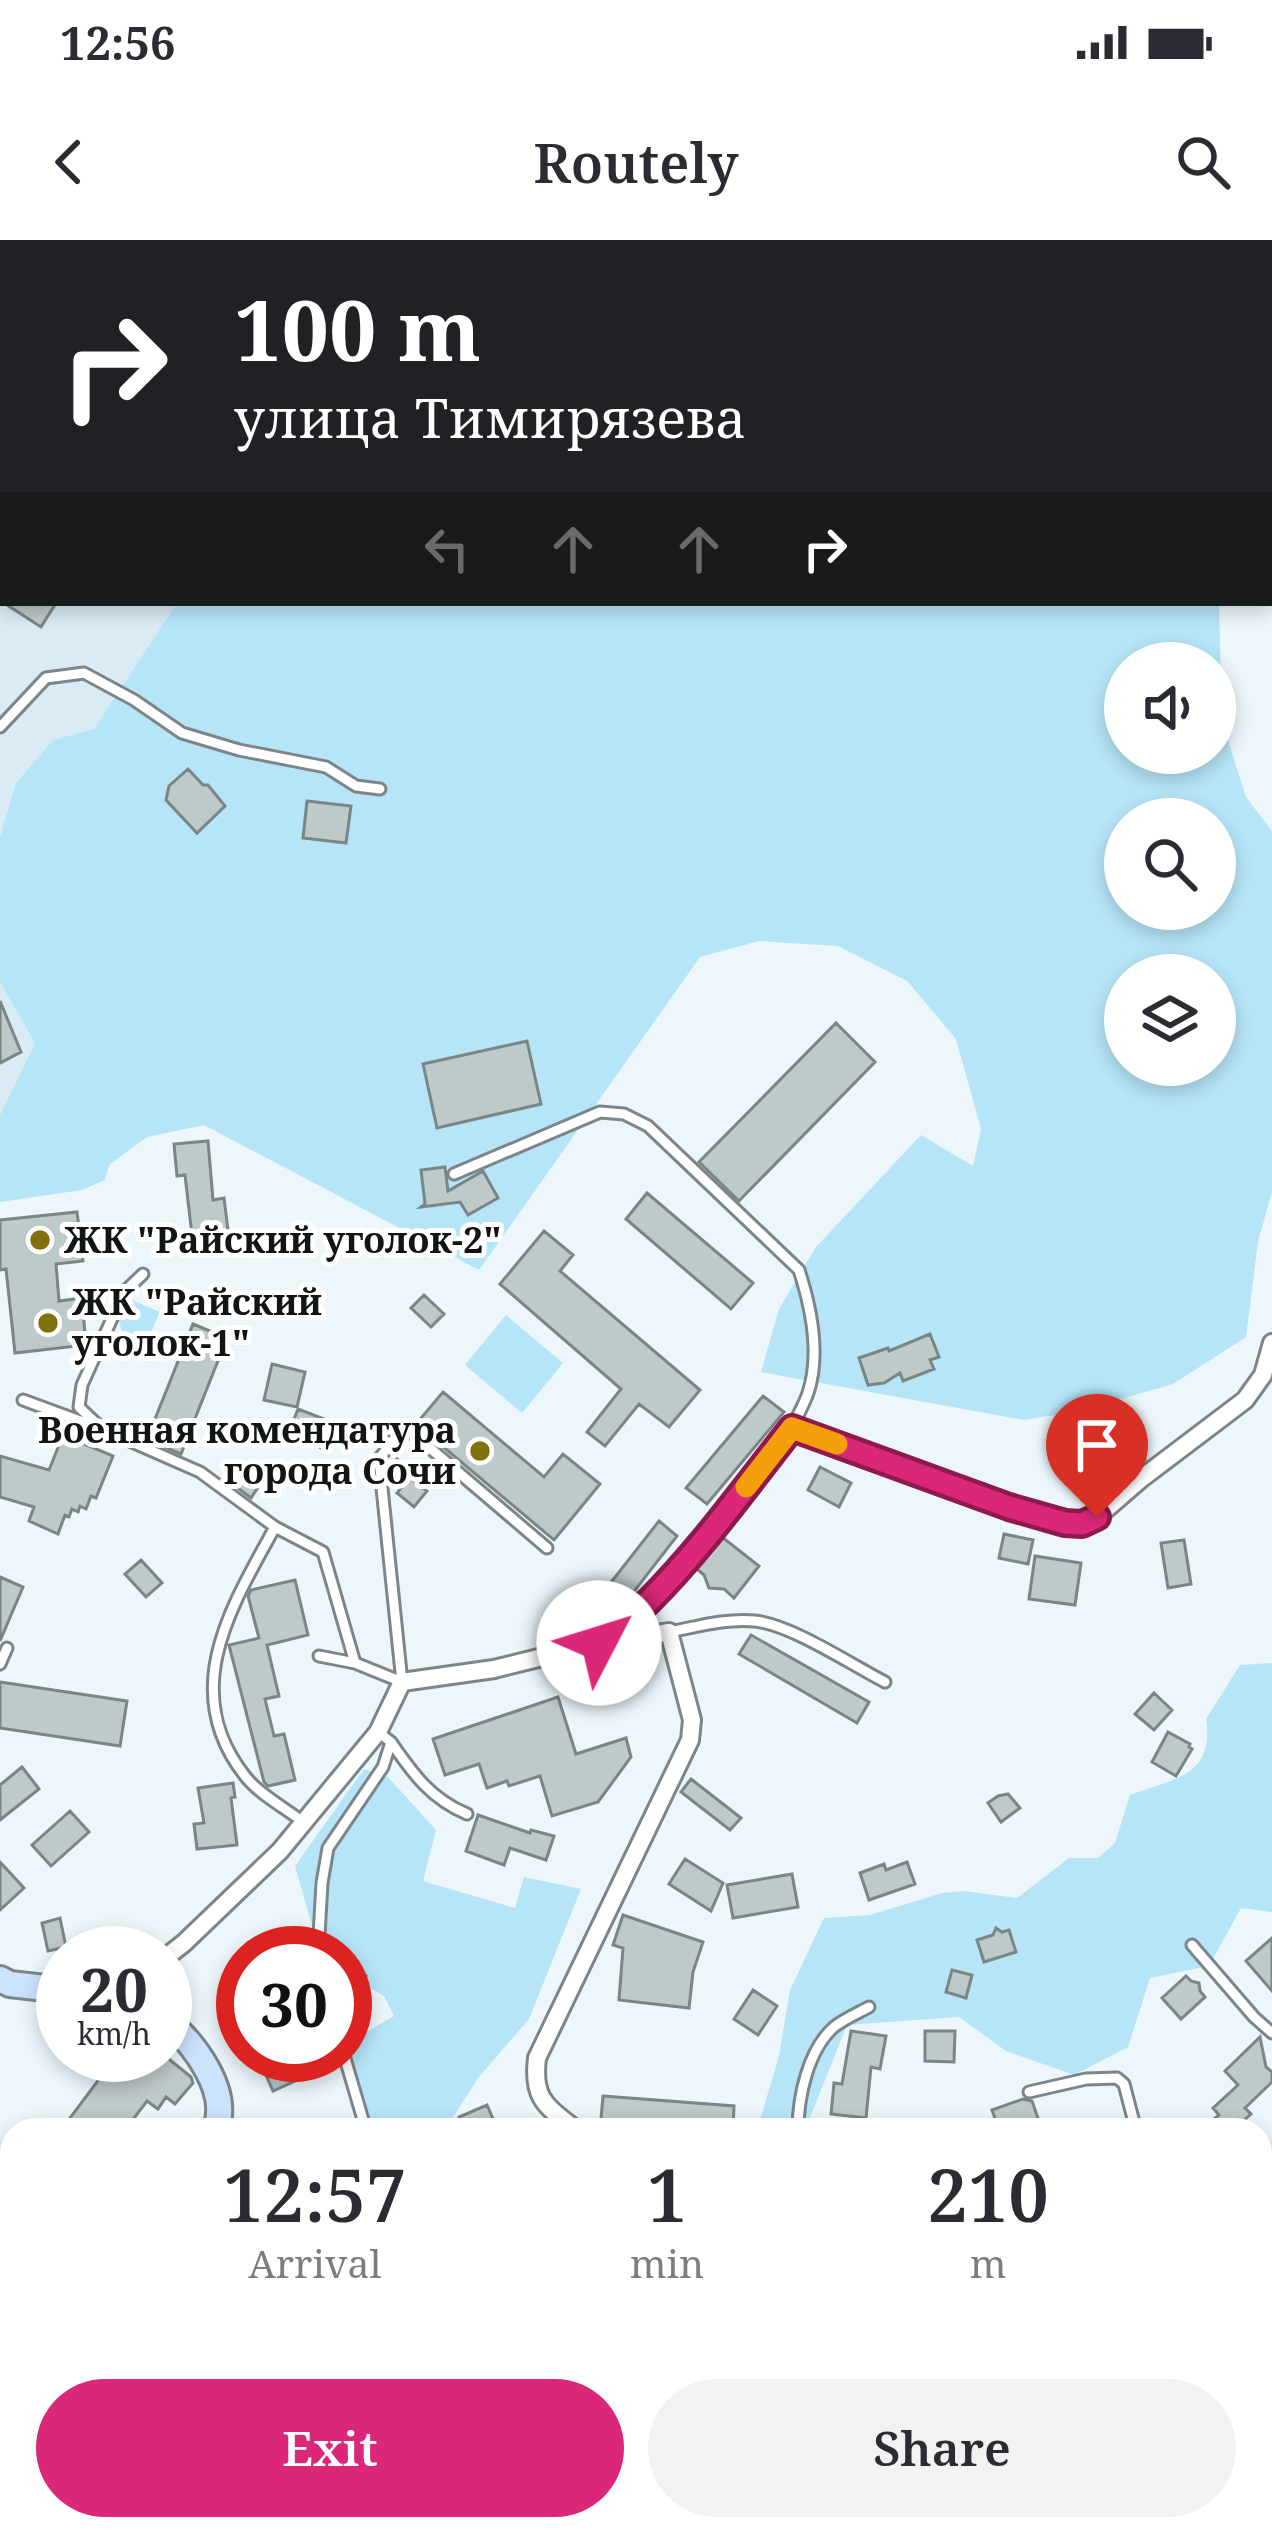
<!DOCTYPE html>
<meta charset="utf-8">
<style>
body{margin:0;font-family:"Noto Serif",serif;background:#f2f2f3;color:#2b2b33;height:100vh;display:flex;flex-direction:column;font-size:45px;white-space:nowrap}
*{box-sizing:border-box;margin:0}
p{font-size:39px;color:#7c7c81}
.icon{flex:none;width:66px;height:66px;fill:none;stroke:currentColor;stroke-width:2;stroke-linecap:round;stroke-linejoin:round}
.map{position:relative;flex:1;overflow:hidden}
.details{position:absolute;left:0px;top:1878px;width:1272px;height:423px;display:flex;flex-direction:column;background:#fff;border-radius:36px 36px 0 0;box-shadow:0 6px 18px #0003}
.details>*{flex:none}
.hud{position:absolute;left:0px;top:0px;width:1272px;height:366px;box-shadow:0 6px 18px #0003;background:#202124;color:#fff;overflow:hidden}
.controls{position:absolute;left:1104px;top:402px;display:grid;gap:24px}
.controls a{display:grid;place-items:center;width:132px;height:132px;border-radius:50%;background:#fff;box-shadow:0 6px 18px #0003;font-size:60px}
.speed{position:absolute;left:36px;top:1686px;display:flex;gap:24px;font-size:60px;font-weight:700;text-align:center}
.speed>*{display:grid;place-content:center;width:156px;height:156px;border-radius:50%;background:#fff;box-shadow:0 6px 18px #0003;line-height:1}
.speed small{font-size:30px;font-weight:400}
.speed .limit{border:18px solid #d22;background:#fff;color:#111}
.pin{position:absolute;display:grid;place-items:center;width:102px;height:102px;color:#fff;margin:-123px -51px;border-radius:50% 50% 50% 0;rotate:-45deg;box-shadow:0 0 12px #0007}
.pin .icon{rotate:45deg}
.me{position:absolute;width:132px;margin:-66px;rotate:50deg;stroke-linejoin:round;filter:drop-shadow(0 0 9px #0008)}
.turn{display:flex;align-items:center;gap:42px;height:252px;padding:0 36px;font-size:54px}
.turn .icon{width:156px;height:156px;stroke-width:2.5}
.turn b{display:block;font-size:84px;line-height:102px}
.lanes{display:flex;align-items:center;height:114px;padding:0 36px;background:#0003;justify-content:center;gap:60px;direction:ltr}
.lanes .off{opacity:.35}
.eta{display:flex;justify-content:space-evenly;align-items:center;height:204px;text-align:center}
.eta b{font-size:72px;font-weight:600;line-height:84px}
.cta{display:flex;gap:24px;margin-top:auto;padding:24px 36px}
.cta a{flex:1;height:138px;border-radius:72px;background:#db2777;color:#fff;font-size:48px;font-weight:600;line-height:138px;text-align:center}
.cta a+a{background:#f2f2f3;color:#2b2b33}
.status{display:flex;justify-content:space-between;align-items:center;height:84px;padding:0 60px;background:#fff;direction:ltr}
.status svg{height:33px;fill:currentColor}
header{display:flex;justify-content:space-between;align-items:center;height:156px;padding:0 36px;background:#fff;font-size:54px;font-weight:600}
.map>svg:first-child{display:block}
.built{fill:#d9ebf4}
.green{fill:#b6e5f8;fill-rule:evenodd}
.building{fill:#bec9c9;stroke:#7a8585;stroke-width:3}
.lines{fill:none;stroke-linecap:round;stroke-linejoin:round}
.lane-casing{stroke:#7c8589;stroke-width:15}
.street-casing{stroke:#7c8589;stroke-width:22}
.secondary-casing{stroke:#7c8589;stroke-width:30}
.lane{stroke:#fff;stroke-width:9}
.street{stroke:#fff;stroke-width:16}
.secondary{stroke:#cce3fc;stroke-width:24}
.route-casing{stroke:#8e194d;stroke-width:30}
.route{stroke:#db2777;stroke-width:21}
.slow{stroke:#f59e0b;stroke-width:21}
.poi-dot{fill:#82700f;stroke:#fff;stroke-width:4.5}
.labels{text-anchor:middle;stroke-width:10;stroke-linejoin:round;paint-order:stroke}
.poi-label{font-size:36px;font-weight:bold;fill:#111516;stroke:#fff;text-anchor:start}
</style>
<div class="status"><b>12:56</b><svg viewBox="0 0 49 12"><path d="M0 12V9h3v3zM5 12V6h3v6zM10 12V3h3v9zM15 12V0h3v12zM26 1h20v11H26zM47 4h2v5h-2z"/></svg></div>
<header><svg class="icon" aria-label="back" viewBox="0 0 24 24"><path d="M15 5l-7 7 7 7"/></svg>Routely<svg class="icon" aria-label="search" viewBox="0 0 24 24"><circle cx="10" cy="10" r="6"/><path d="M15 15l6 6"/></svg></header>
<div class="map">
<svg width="1272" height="2299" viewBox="0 0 1272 2299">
<rect width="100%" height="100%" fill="#ecf6fb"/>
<path class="built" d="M 0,0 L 1111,0 L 1114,3 L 3,3 L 3,363 L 177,363 L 94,490 L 53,500 L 17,543 L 0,597 Z
M 0,742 L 35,803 L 0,875 Z"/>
<path class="green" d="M 177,363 L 1219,363 L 1222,482 L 1246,557 L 1272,591 L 1272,952 L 1258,1001 L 1246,1097 L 1173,1144 L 1078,1171 L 1024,1180 L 761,1132 L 779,1069 L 816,1007 L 921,895 L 973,926 L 981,889 L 956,799 L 907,741 L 838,706 L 759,701 L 700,717 L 479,1030 L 204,885 L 147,897 L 109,925 L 105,940 L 82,950 L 0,962 L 0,875 L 35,803 L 0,742 L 0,597 L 16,543 L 53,500 L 94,489 ZM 1125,423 L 1215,423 L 1215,513 L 1125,513 ZM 1125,579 L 1215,579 L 1215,669 L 1125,669 ZM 1125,735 L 1215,735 L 1215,825 L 1125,825 Z
M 132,1060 L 160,1072 L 149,1096 L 122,1093 L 119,1080 Z
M 506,1075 L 563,1123 L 522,1173 L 465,1125 Z
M 1272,1423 L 1272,1672 L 1241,1668 L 1209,1726 L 1150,1738 L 1128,1807 L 1074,1835 L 1006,1811 L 959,1777 L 847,1785 L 805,1890 L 757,1890 L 779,1816 L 790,1750 L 824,1678 L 870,1675 L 942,1653 L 963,1651 L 1017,1658 L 1069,1618 L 1098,1618 L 1115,1603 L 1130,1555 C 1172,1539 1215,1537 1206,1479 L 1240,1425 Z
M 364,1529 L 388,1537 L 436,1590 L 423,1641 L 515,1668 L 524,1637 L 581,1649 L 529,1779 L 478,1838 L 445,1890 L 370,1890 L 350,1819 L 365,1793 L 394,1776 L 384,1756 L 345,1733 L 345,1713 L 320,1713 L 295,1626 Z"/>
<path class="building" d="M 4,363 L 56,363 L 41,387 Z
M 188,529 L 203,545 L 208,545 L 225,566 L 197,593 L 166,560 L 169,546 Z
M 307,561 L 351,566 L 346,603 L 303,598 Z
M 0,761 L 21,812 L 0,823 Z
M 836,783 L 875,822 L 739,961 L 699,922 Z
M 527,801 L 541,864 L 437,888 L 423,824 Z
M 208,901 L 213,960 L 224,958 L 228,990 L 201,997 L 200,994 L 192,995 L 185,935 L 177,936 L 174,904 Z
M 445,927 L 448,951 L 483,931 L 498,958 L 468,975 L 460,962 L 421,967 L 425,964 L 421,930 Z
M 647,953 L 753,1043 L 731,1069 L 626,979 Z
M 77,972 L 83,1021 L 56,1024 L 59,1061 L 82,1058 L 86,1105 L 15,1113 L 6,1029 L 0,1030 L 0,980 Z
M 544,991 L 573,1015 L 560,1031 L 700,1150 L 669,1187 L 639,1164 L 605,1206 L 587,1192 L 621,1149 L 500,1044 Z
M 424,1055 L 444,1074 L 431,1087 L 411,1068 Z
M 193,1084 L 227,1098 L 181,1214 L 147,1199 Z
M 930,1094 L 939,1117 L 930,1120 L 934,1129 L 903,1141 L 900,1133 L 884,1143 L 868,1145 L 859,1118 L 888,1108 L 889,1111 Z
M 272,1124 L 305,1132 L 297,1167 L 264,1160 Z
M 443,1152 L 544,1237 L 563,1214 L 600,1244 L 554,1300 L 416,1184 Z
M 763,1156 L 784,1172 L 707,1264 L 686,1248 Z
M 298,1169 L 332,1182 L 322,1208 L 288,1195 Z
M 1132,1191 L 1145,1219 L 1127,1234 L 1112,1241 L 1097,1209 Z
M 63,1195 L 113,1216 L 96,1258 L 91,1256 L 86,1269 L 80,1266 L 78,1272 L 72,1269 L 69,1277 L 65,1275 L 58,1294 L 29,1281 L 34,1267 L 0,1257 L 0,1216 L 49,1230 Z
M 397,1219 L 415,1234 L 411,1239 L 427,1251 L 414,1267 L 397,1253 L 401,1248 L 390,1239 L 389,1229 Z
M 250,1224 L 266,1235 L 251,1258 L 235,1246 Z
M 820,1227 L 851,1243 L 839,1267 L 808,1250 Z
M 659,1281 L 677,1296 L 622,1367 L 601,1384 L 587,1373 Z
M 1004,1294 L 1033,1300 L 1028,1324 L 999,1318 Z
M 722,1297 L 759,1326 L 734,1358 L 724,1349 L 709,1348 L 704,1335 L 696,1328 Z
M 1184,1300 L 1191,1344 L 1168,1348 L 1161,1303 Z
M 1035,1316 L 1081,1323 L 1075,1365 L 1029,1359 Z
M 141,1320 L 162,1343 L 146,1357 L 125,1334 Z
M 0,1337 L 23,1347 L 0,1401 Z
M 295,1340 L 308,1395 L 267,1405 L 279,1456 L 265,1459 L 274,1496 L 284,1494 L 295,1540 L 268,1546 L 264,1542 L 229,1405 L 259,1398 L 248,1356 L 251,1350 Z
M 751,1395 L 869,1462 L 857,1483 L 739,1414 Z
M 0,1442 L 127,1461 L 120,1506 L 0,1488 Z
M 1154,1453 L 1172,1470 L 1154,1490 L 1135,1474 Z
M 558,1457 L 576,1514 L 626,1498 L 631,1517 L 598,1562 L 552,1576 L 540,1536 L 509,1546 L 507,1541 L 487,1548 L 479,1524 L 445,1535 L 433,1499 Z
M 1168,1492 L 1190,1504 L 1189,1507 L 1192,1509 L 1176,1536 L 1152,1522 Z
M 22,1527 L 39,1549 L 0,1580 L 0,1545 Z
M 691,1539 L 741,1578 L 730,1590 L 681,1552 Z
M 233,1543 L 235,1557 L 231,1558 L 237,1605 L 197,1609 L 194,1584 L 204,1583 L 198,1548 Z
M 1008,1554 L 1020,1568 L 1001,1582 L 988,1563 L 998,1556 Z
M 70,1571 L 89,1592 L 51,1626 L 32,1605 Z
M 478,1575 L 530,1593 L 531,1590 L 554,1596 L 546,1620 L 510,1608 L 504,1625 L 466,1611 Z
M 685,1619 L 723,1643 L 711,1671 L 669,1644 Z
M 0,1622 L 24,1648 L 0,1670 Z
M 907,1622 L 915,1644 L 869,1660 L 860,1633 L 884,1624 L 886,1630 Z
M 792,1634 L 798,1667 L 733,1678 L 727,1645 Z
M 623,1675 L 703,1702 L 693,1732 L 689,1768 L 619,1760 L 623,1708 L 613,1705 Z
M 60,1678 L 66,1707 L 48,1711 L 42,1683 Z
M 996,1688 L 1002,1692 L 1009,1690 L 1016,1712 L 984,1722 L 977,1700 L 993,1695 Z
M 1272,1698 L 1272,1751 L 1246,1721 Z
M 345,1726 L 366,1736 L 345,1780 Z
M 952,1730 L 972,1735 L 966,1758 L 946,1752 Z
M 1186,1736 L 1191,1741 L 1199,1743 L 1200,1751 L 1205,1757 L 1181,1779 L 1162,1758 Z
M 753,1750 L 777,1766 L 758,1795 L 734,1779 Z
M 851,1791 L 886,1796 L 880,1829 L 871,1827 L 866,1878 L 831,1874 L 834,1843 L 842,1844 Z
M 925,1791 L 955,1791 L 954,1822 L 925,1821 Z
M 1260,1797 L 1266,1827 L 1272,1832 L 1272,1842 L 1245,1868 L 1251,1874 L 1233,1890 L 1224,1890 L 1214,1879 L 1219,1875 L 1213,1868 L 1238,1845 L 1225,1831 Z
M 113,1815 L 164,1815 L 191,1837 L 193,1843 L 175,1864 L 166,1857 L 158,1869 L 147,1861 L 125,1890 L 61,1890 L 106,1830 L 106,1825 Z
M 257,1815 L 310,1815 L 317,1831 L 273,1851 Z
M 603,1856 L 734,1866 L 733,1890 L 600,1890 Z
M 1023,1859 L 1032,1861 L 1042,1890 L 999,1890 L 992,1870 Z
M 487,1865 L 498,1890 L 465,1890 L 459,1877 Z"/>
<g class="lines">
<defs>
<path id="lane" d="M 17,0 L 19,3
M 416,0 L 420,3
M 0,487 L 46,438 L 84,433 L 134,460 L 182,493 L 239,510 L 326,527 L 356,546 L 380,549
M 454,934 L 600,872 L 624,874 L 648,886 L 799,1030 C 811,1067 821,1114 808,1153 C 804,1165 797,1176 792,1188
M 23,1160 L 102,1189 L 200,1232 L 275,1287 C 231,1367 178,1451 245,1536 C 259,1554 285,1568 303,1582
M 98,1185 L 79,1167 L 82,1145 L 124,1052 L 143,1034
M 275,1287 L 323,1312 L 355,1423 L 402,1442 L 379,1219 L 404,1186 L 547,1308
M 669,1392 C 696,1387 726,1378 755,1381 C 792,1385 850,1424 885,1442
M 319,1416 L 355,1423
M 0,1424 L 7,1408
M 391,1502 C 413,1534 431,1559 467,1574
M 1192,1705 L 1254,1777 L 1272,1793
M 318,1713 L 322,1643 L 328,1608 L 383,1527 L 391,1502 L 378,1492
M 344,1815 L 366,1890
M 1029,1852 L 1086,1839 L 1117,1838 L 1124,1844 L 1136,1890
M 798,1890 C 798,1857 808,1810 834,1787 C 844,1779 858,1773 869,1767
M 888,2289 L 899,2299
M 690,2299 L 699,2289
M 857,2299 L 877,2289"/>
<path id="street" d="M 1095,0 L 1096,3
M 165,1718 L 184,1703 L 280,1611 L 378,1492 L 402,1442 L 494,1429 L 599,1403 L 648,1361 L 709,1293 L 792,1188 L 1009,1267 L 1065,1283 L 1082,1284 L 1097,1277 L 1142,1238 L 1245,1160 L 1263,1135 L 1272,1103
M 576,1890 C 546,1866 532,1859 537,1818 L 690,1500 L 692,1480 L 669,1392 L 600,1403
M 0,2161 L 12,2156
M 161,2289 L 169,2299"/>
<path id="secondary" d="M 0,1739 L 10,1744 L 63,1750
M 165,1779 C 193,1802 232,1852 215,1890
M 1260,2102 L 1272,2097"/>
</defs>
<use href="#lane" class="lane-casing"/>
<use href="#street" class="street-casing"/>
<use href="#secondary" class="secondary-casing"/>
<use href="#lane" class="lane"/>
<use href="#street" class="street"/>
<use href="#secondary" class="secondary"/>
</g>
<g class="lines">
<defs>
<path id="route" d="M 599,1403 C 615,1389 633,1376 649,1361 C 702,1308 746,1246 792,1188 L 1009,1267 L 1065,1283 L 1082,1284 L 1097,1277"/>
</defs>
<use href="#route" class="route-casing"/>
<use href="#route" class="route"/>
<path class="slow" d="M 746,1247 L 792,1188 L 837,1204"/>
</g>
<g class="poi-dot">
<circle cx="40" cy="1000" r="12"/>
<circle cx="48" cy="1083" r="12"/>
<circle cx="480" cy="1211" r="12"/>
</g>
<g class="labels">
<g class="poi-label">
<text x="64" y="1013">ЖК "Райский уголок-2"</text>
<text x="72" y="1075">ЖК "Райский<tspan x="72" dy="41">уголок-1"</tspan></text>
<text x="456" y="1203" text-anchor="end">Военная комендатура<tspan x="456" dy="41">города Сочи</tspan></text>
</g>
</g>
</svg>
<div class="controls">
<a><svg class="icon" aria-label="sound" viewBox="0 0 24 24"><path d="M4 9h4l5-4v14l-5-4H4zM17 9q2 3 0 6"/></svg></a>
<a><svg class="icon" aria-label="search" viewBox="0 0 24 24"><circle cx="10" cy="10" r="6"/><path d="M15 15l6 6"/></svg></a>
<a><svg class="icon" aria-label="layers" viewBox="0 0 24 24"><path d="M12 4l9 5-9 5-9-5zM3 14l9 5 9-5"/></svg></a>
</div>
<div class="speed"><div>20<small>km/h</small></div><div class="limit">30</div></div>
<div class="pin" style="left:1097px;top:1277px;background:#d93025"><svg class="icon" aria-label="arrive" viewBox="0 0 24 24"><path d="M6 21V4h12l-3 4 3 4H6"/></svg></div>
<svg class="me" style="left:599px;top:1403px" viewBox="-20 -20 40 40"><circle r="19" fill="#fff"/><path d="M0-13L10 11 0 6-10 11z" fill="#db2777"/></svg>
<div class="hud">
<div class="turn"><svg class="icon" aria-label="right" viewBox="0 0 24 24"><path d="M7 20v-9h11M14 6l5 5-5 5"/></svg><div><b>100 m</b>улица Тимирязева</div></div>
<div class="lanes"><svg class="icon off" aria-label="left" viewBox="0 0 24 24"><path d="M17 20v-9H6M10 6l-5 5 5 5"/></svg><svg class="icon off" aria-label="ahead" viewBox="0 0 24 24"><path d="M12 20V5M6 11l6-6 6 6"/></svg><svg class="icon off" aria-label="ahead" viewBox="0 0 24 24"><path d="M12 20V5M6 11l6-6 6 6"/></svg><svg class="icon" aria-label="right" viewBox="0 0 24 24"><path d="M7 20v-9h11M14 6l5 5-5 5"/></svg></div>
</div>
<section class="details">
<div class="eta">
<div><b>12:57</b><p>Arrival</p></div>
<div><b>1</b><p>min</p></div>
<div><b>210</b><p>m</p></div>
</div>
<div class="cta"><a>Exit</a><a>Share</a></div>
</section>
</div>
